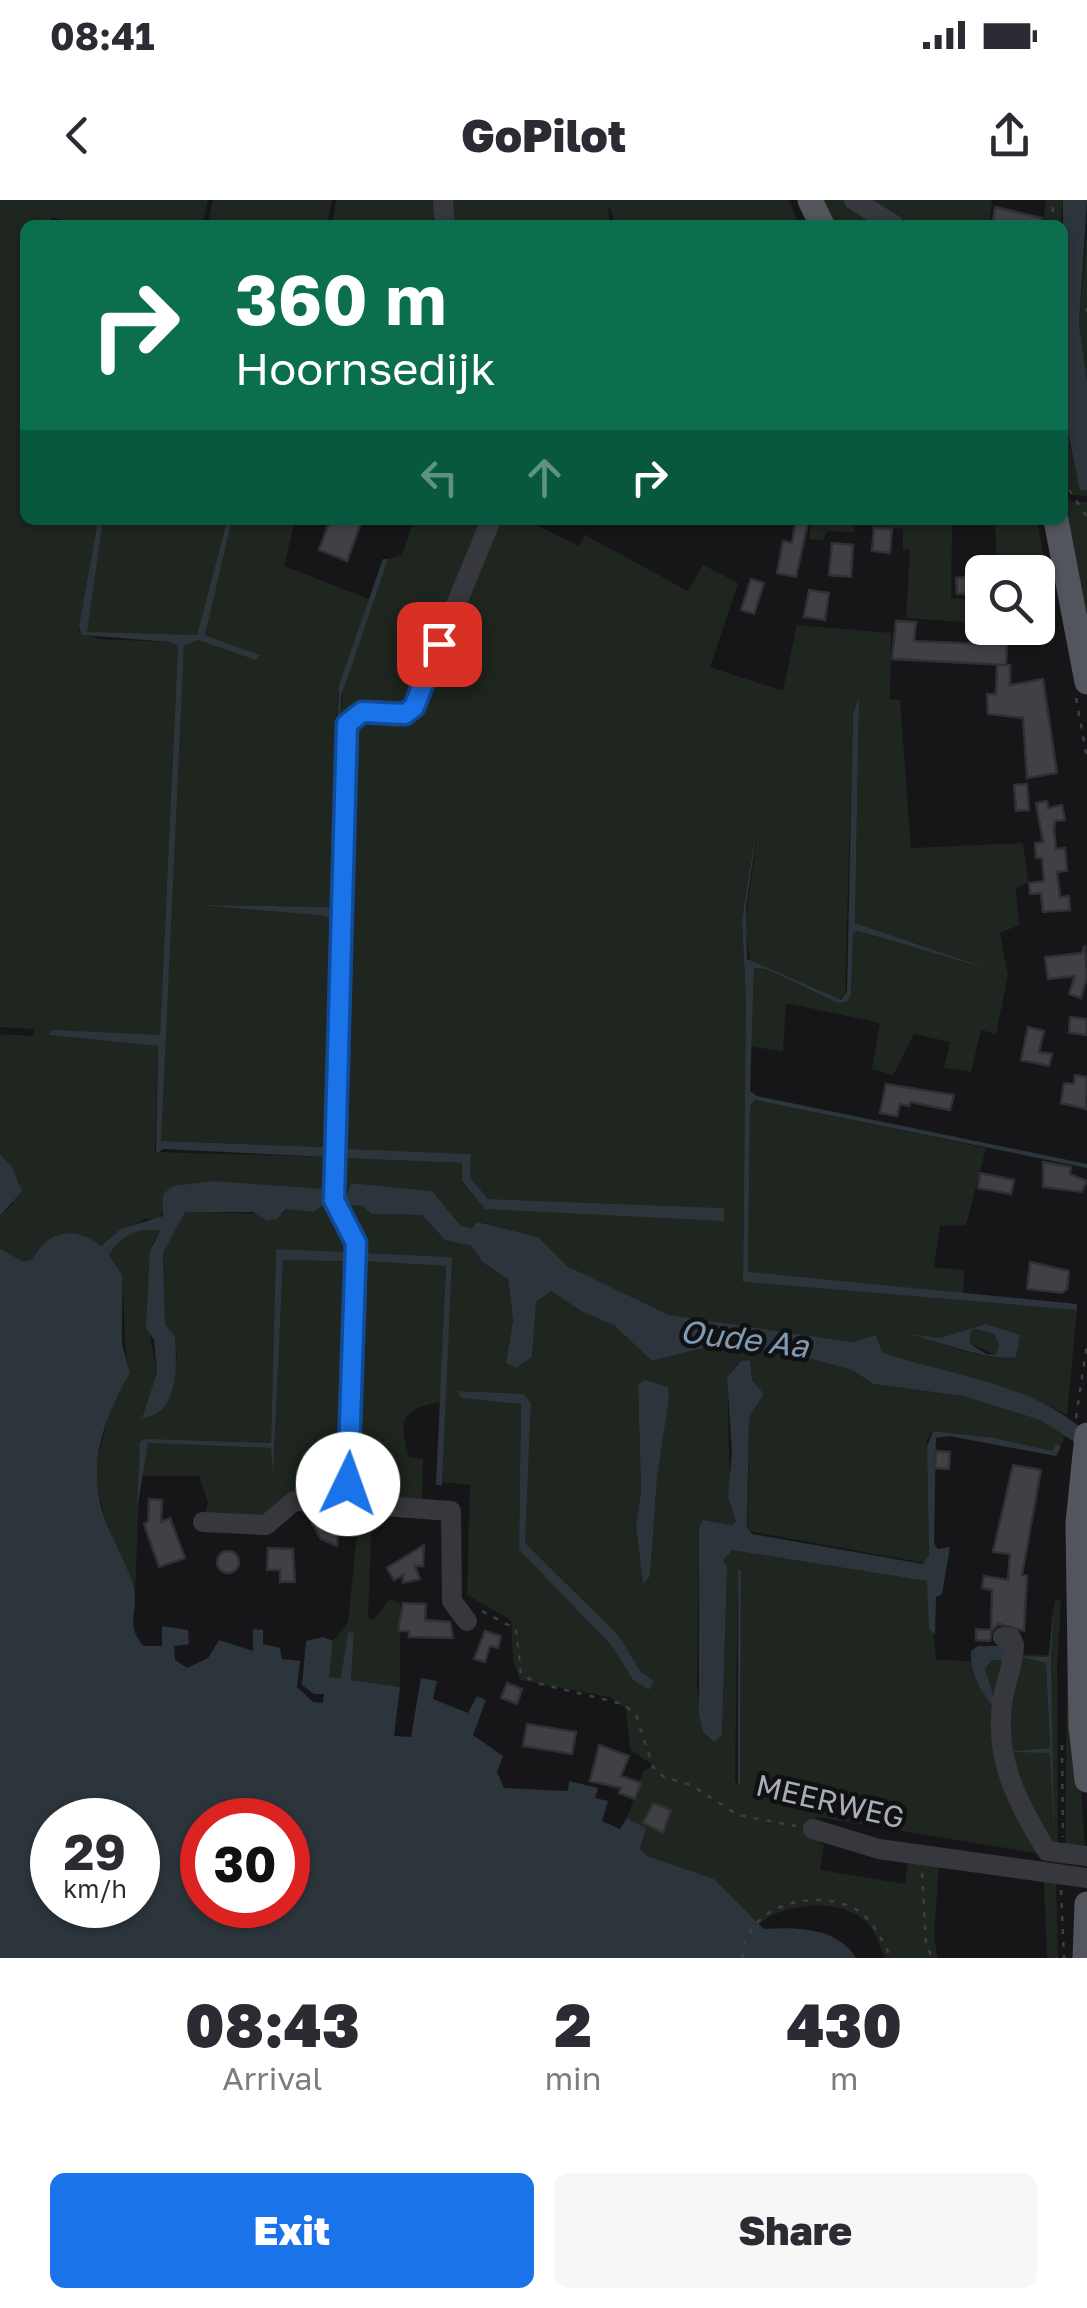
<!DOCTYPE html>
<style>
body{margin:0;font-family:"Golos Text",sans-serif;background:#f7f7f7;color:#2b2b33;height:100vh;display:flex;flex-direction:column;font-size:38px;white-space:nowrap}
*{box-sizing:border-box;margin:0}
p{font-size:32px;color:#7c7c81}
.icon{flex:none;width:55px;height:55px;fill:none;stroke:currentColor;stroke-width:2;stroke-linecap:round;stroke-linejoin:round}
.map{position:relative;height:1758px;overflow:hidden}
.sheet{display:flex;flex-direction:column;background:#fff;flex:1}
.sheet>*{flex:none}
.banner{position:absolute;left:20px;top:20px;width:1048px;height:305px;border-radius:15px;box-shadow:0 2px 8px #0004;background:#0b6e4f;color:#fff;overflow:hidden}
.fabs{position:absolute;left:965px;top:355px;display:grid;gap:20px}
.fabs a{display:grid;place-items:center;width:90px;height:90px;border-radius:15px;background:#fff;box-shadow:0 2px 8px #0004;font-size:50px}
.speed{position:absolute;left:30px;top:1598px;display:flex;gap:20px;font-size:50px;font-weight:700;text-align:center}
.speed>*{display:grid;place-content:center;width:130px;height:130px;border-radius:50%;background:#fff;box-shadow:0 2px 8px #0004;line-height:1}
.speed small{font-size:25px;font-weight:400}
.speed .limit{border:15px solid #d22;background:#fff;color:#111}
.pin{position:absolute;display:grid;place-items:center;width:85px;height:85px;color:#fff;margin:-42px;border-radius:20px;box-shadow:0 5px 15px #0006}
.me{position:absolute;width:110px;margin:-55px;rotate:3deg;stroke-linejoin:round;filter:drop-shadow(0 0 8px #0008)}
.turn{display:flex;align-items:center;gap:35px;height:210px;padding:0 50px;font-size:45px}
.turn .icon{width:130px;height:130px;stroke-width:2.5}
.turn b{display:block;font-size:70px;line-height:85px}
.lanes{display:flex;align-items:center;height:95px;padding:0 50px;background:#0003;justify-content:center;gap:50px;direction:ltr}
.lanes .off{opacity:.35}
.eta{display:flex;justify-content:space-evenly;align-items:center;height:170px;text-align:center}
.eta b{font-size:60px;font-weight:800;line-height:70px}
.action{display:flex;gap:20px;margin-top:auto;padding:20px 50px}
.action a{flex:1;height:115px;border-radius:15px;background:#1a73e8;color:#fff;font-size:40px;font-weight:800;line-height:115px;text-align:center}
.action a+a{background:#f7f7f7;color:#2b2b33}
.status{display:flex;justify-content:space-between;align-items:center;height:70px;padding:0 50px;background:#fff;direction:ltr}
.status svg{height:28px;fill:currentColor}
header{display:flex;justify-content:space-between;align-items:center;height:130px;padding:0 50px;background:#fff;font-size:45px;font-weight:800}
.map>svg:first-child{display:block}
.green{fill:#1e261f;fill-rule:evenodd}
.water{fill:#2c353c;fill-rule:evenodd}
.building{fill:#404145;stroke:#303034;stroke-width:2.5}
.lines{fill:none;stroke-linecap:round;stroke-linejoin:round}
.path{stroke:#3d3f44;stroke-width:2.5;stroke-dasharray:5 8;stroke-linecap:butt}
.minor{stroke:#37383d;stroke-width:20}
.major{stroke:#53555c;stroke-width:25}
.route-casing{stroke:#114b97;stroke-width:25}
.route{stroke:#1a73e8;stroke-width:18}
.labels{text-anchor:middle;stroke-width:9;stroke-linejoin:round;paint-order:stroke}
.street-label{font-size:30px;fill:#a8adb8;stroke:#111113}
.water-label{font-size:32px;font-style:italic;fill:#7f9bb3;stroke:#111113}
</style>
<div class="status"><b>08:41</b><svg viewBox="0 0 49 12"><path d="M0 12V9h3v3zM5 12V6h3v6zM10 12V3h3v9zM15 12V0h3v12zM26 1h20v11H26zM47 4h2v5h-2z"/></svg></div>
<header><svg class="icon" aria-label="back" viewBox="0 0 24 24"><path d="M15 5l-7 7 7 7"/></svg>GoPilot<svg class="icon" aria-label="share" viewBox="0 0 24 24"><path d="M12 15V3M7 8l5-5 5 5M5 13v7h14v-7"/></svg></header>
<div class="map">
<svg width="1087" height="1758" viewBox="0 0 1087 1758">
<rect width="100%" height="100%" fill="#161618"/>
<path class="green" d="M 0,0 L 208,0 L 202,25 L 76,25 L 52,17 L 51,20 L 64,25 L 25,25 L 25,320 L 98,320 L 79,431 L 99,439 L 171,442 L 178,446 L 160,835 L 49,835 L 158,846 L 155,952 L 329,957 L 325,990 L 215,981 L 166,1007 L 159,1019 L 144,1019 L 100,1046 L 38,1048 L 31,1060 L 24,1061 L 0,1049 L 0,1016 L 13,1004 L 12,967 L 0,954 L 0,834 L 33,836 L 35,829 L 0,827 Z
M 213,0 L 332,0 L 327,25 L 207,25 Z
M 337,0 L 438,0 L 439,17 L 420,25 L 331,25 Z
M 449,0 L 789,0 L 799,25 L 615,25 L 610,7 L 607,8 L 611,25 L 452,25 Z
M 816,0 L 845,0 L 885,25 L 827,25 Z
M 861,0 L 992,0 L 989,25 L 900,25 Z
M 1046,0 L 1063,0 L 1060,25 L 1043,25 Z
M 1087,29 L 1087,180 L 1079,125 Z
M 1062,208 L 1080,291 L 1087,290 L 1087,296 L 1072,295 L 1066,284 Z
M 1063,291 L 1072,302 L 1087,302 L 1087,458 L 1062,320 Z
M 103,320 L 227,320 L 197,435 L 90,433 L 84,429 Z
M 232,320 L 295,320 L 284,366 L 369,399 L 338,493 L 331,707 L 198,705 L 326,716 L 330,720 L 323,947 L 160,941 L 184,446 L 198,440 L 259,458 L 258,454 L 205,435 Z
M 414,320 L 487,320 L 410,504 L 339,519 L 346,475 L 388,359 L 402,355 Z
M 498,320 L 526,320 L 579,346 L 585,335 L 688,391 L 703,365 L 738,383 L 710,467 L 783,491 L 797,425 L 891,433 L 890,499 L 900,500 L 911,648 L 1023,643 L 1028,682 L 1016,688 L 1019,725 L 1000,733 L 1008,775 L 996,834 L 981,830 L 971,872 L 944,868 L 950,842 L 914,834 L 893,875 L 872,869 L 880,823 L 786,803 L 783,852 L 751,846 L 754,768 L 765,769 L 838,803 L 846,802 L 851,795 L 853,734 L 858,731 L 994,771 L 855,723 L 859,500 L 853,514 L 845,796 L 840,800 L 750,761 L 745,727 L 762,593 L 742,719 L 746,799 L 743,1082 L 1077,1110 L 1067,1215 C 1007,1183 945,1174 882,1152 L 876,1135 L 852,1142 L 669,1115 L 567,1066 L 538,1037 L 477,1022 L 472,1028 L 461,1026 L 432,991 L 352,983 L 340,1000 L 363,1006 L 371,1014 L 422,1015 L 445,1040 L 472,1046 L 482,1062 L 508,1079 L 513,1120 L 506,1162 L 515,1168 L 532,1157 L 536,1102 L 551,1091 L 581,1111 L 615,1126 L 653,1161 L 715,1145 L 790,1153 L 852,1170 L 873,1184 L 963,1196 L 1040,1220 L 1065,1236 L 1061,1246 L 1052,1251 L 995,1238 L 933,1231 L 927,1239 L 929,1355 L 925,1363 L 748,1331 L 749,1218 L 764,1194 L 752,1180 L 750,1160 L 740,1161 L 727,1177 C 730,1225 726,1276 736,1322 L 732,1325 L 703,1320 L 699,1328 L 697,1485 L 703,1532 L 714,1542 L 722,1535 L 727,1367 L 723,1362 L 732,1349 L 928,1381 L 936,1460 L 970,1461 L 990,1504 L 997,1500 L 985,1479 L 985,1469 L 992,1460 L 1010,1461 L 1000,1493 L 994,1551 L 1048,1655 L 817,1617 L 813,1635 L 824,1646 L 820,1670 L 905,1684 L 908,1660 L 939,1665 L 934,1736 L 938,1758 L 885,1758 C 880,1746 875,1731 866,1722 C 840,1697 784,1703 759,1724 L 714,1679 L 646,1656 L 640,1648 L 645,1628 L 627,1618 L 644,1570 L 655,1566 L 630,1550 L 626,1509 L 609,1497 L 520,1480 L 513,1460 L 511,1420 L 467,1395 L 470,1285 L 442,1282 L 451,1057 L 364,1053 L 365,1061 L 446,1066 L 441,1195 L 440,1202 C 401,1209 398,1220 409,1257 L 423,1259 L 422,1303 L 355,1302 L 361,1044 C 356,1015 338,1014 337,978 L 352,518 L 400,519 L 416,507 ZM 345,950 L 471,954 L 470,977 L 488,999 L 723,1008 L 724,1020 L 486,1009 L 462,982 L 462,963 L 345,958 ZM 986,1124 L 1019,1135 L 1016,1157 C 997,1163 943,1145 922,1137 L 940,1138 ZM 645,1180 L 667,1187 L 669,1198 L 657,1278 L 650,1376 L 643,1383 L 636,1327 L 641,1289 L 638,1185 ZM 457,1191 L 524,1194 L 531,1203 L 525,1343 L 619,1436 L 641,1472 L 654,1481 L 649,1490 L 633,1480 L 611,1445 L 519,1350 L 521,1204 L 461,1198 ZM 738,1371 L 741,1371 L 738,1585 L 735,1580 Z
M 795,320 L 856,320 L 854,332 L 827,331 L 823,340 L 809,339 L 811,325 Z
M 868,320 L 952,320 L 951,398 L 978,400 L 976,423 L 906,418 L 910,350 L 903,349 L 903,329 L 868,326 Z
M 995,320 L 1037,320 L 1046,370 L 997,368 Z
M 755,900 L 986,948 L 966,1025 L 940,1026 L 934,1067 L 964,1070 L 963,1093 L 748,1073 L 750,906 Z
M 326,999 L 351,1039 L 343,1292 L 262,1317 L 205,1315 L 208,1302 L 199,1276 L 142,1276 L 148,1243 L 271,1248 L 273,1276 L 283,1060 L 289,1058 L 276,1049 L 271,1243 L 141,1241 L 135,1393 L 106,1322 L 94,1276 L 109,1210 L 130,1173 C 119,1134 132,1090 109,1055 C 120,1037 138,1026 160,1030 L 152,1045 L 150,1135 L 157,1172 L 142,1218 L 177,1158 L 175,1136 L 165,1124 L 163,1053 L 185,1011 L 282,1015 L 286,1009 L 313,1012 Z
M 975,1129 L 994,1134 L 999,1145 L 996,1155 L 970,1144 L 970,1133 Z
M 359,1314 L 372,1315 L 368,1417 L 373,1420 L 390,1399 L 400,1403 L 400,1487 L 351,1480 L 354,1434 L 348,1433 L 342,1478 L 329,1477 L 333,1441 L 348,1422 Z
M 1055,1400 L 1061,1401 L 1057,1467 L 1058,1649 L 1052,1648 L 1004,1550 L 1015,1454 L 1048,1455 ZM 1053,1448 L 1051,1458 L 1053,1641 L 1051,1553 L 1020,1552 L 1050,1548 L 1046,1463 L 1017,1456 L 1049,1458 Z
M 1068,1400 L 1085,1648 L 1065,1651 Z
M 1044,1681 L 1056,1681 L 1058,1758 L 1047,1758 Z"/>
<path class="water" d="M 1063,0 L 1087,0 L 1079,125 L 1087,180 L 1087,290 L 1080,291 L 1063,208 Z
M 98,320 L 103,320 L 87,432 L 197,435 L 227,320 L 232,320 L 205,435 L 260,455 L 256,460 L 198,440 L 184,446 L 161,941 L 323,947 L 330,720 L 326,716 L 198,705 L 331,707 L 339,485 L 383,359 L 388,359 L 341,497 L 329,957 L 163,949 L 156,954 L 158,846 L 49,835 L 52,830 L 160,835 L 178,446 L 171,442 L 82,435 L 79,427 Z
M 859,499 L 855,723 L 995,771 L 858,731 L 853,734 L 851,795 L 846,802 L 838,803 L 766,769 L 754,768 L 750,891 L 757,896 L 1087,964 L 1087,968 L 755,900 L 750,906 L 748,1072 L 1077,1104 L 1077,1110 L 743,1082 L 746,799 L 742,719 L 762,593 L 746,709 L 747,759 L 841,800 L 847,792 L 853,514 Z
M 345,949 L 471,954 L 470,977 L 488,999 L 724,1008 L 724,1021 L 485,1009 L 462,981 L 462,963 L 344,958 Z
M 0,954 L 12,967 L 22,991 L 0,1016 Z
M 215,981 L 323,989 L 325,1004 L 313,1012 L 286,1009 L 277,1019 L 267,1021 L 253,1012 L 185,1012 L 163,1053 L 165,1124 L 175,1136 C 177,1164 179,1216 142,1218 L 157,1172 L 154,1140 L 146,1128 L 150,1051 L 160,1031 C 138,1026 120,1037 109,1055 L 122,1075 L 122,1144 L 130,1173 C 102,1221 85,1270 107,1325 C 116,1346 128,1366 134,1389 C 139,1412 124,1425 144,1446 L 162,1446 L 162,1426 L 188,1430 L 189,1444 L 174,1446 L 175,1460 L 187,1468 L 208,1458 L 219,1440 L 253,1451 L 253,1429 L 263,1430 L 263,1444 L 280,1448 L 282,1459 L 300,1461 L 297,1487 L 313,1502 L 323,1503 L 324,1494 L 314,1494 L 302,1485 L 306,1441 L 323,1437 L 333,1441 L 329,1477 L 341,1478 L 348,1432 L 354,1433 L 351,1480 L 400,1487 L 394,1536 L 411,1537 L 421,1478 L 437,1481 L 433,1499 L 468,1513 L 477,1496 L 486,1500 L 473,1535 L 503,1556 L 497,1572 L 504,1588 L 568,1591 L 569,1581 L 598,1588 L 595,1598 L 608,1601 L 602,1621 L 620,1629 L 627,1618 L 646,1628 L 640,1648 L 647,1656 L 714,1679 L 764,1729 C 796,1727 837,1727 856,1758 L 0,1758 L 0,1049 L 23,1061 L 31,1060 C 49,1030 73,1025 101,1046 L 121,1029 L 163,1016 L 163,994 L 173,986 ZM 52,1620 L 138,1620 L 138,1705 L 52,1705 ZM 202,1620 L 288,1620 L 288,1705 L 202,1705 Z
M 351,983 L 432,991 L 461,1026 L 472,1028 L 477,1022 L 538,1037 L 567,1066 L 669,1115 L 852,1142 L 876,1135 L 882,1152 C 952,1177 1028,1181 1087,1233 L 1087,1250 L 1040,1220 L 963,1196 L 873,1184 L 852,1170 L 790,1153 L 715,1145 L 652,1161 L 615,1126 L 581,1111 L 551,1091 L 536,1102 L 532,1157 L 516,1168 L 506,1163 L 513,1120 L 508,1079 L 482,1062 L 472,1046 L 445,1040 L 422,1015 L 371,1014 L 363,1006 L 343,1004 Z
M 276,1049 L 344,1052 L 343,1061 L 283,1060 L 273,1277 L 271,1248 L 148,1243 L 137,1310 L 140,1242 L 145,1239 L 271,1243 Z
M 364,1053 L 452,1057 L 442,1285 L 436,1285 L 446,1066 L 364,1061 Z
M 986,1124 L 1020,1135 L 1016,1157 C 997,1163 934,1141 910,1134 L 940,1138 ZM 975,1129 L 994,1134 L 999,1145 L 996,1155 L 986,1154 L 970,1144 L 970,1133 Z
M 750,1160 L 752,1180 L 764,1194 L 749,1218 L 747,1327 L 752,1334 L 923,1364 L 929,1355 L 927,1247 L 933,1231 L 995,1238 L 1052,1251 L 1056,1244 L 1061,1246 L 1056,1256 L 949,1236 L 936,1238 L 934,1343 L 938,1349 L 950,1347 L 942,1394 L 936,1397 L 935,1434 L 929,1429 L 927,1381 L 732,1350 L 723,1361 L 727,1367 L 722,1535 L 714,1542 L 703,1532 L 699,1515 L 699,1328 L 703,1320 L 732,1325 L 736,1321 L 728,1297 L 732,1251 L 727,1177 L 741,1161 Z
M 645,1180 L 668,1187 L 669,1198 L 657,1278 L 650,1376 L 643,1384 L 636,1327 L 641,1289 L 638,1184 Z
M 457,1191 L 524,1194 L 531,1203 L 525,1343 L 619,1436 L 641,1472 L 654,1481 L 649,1490 L 633,1480 L 611,1445 L 519,1350 L 521,1204 L 461,1198 Z
M 741,1370 L 740,1584 L 738,1586 L 738,1371 Z
M 1054,1402 L 1051,1458 L 1054,1641 L 1050,1553 L 1005,1552 L 1050,1548 L 1046,1463 L 1017,1456 L 1049,1457 Z
M 978,1446 L 1009,1446 L 1010,1461 L 992,1460 L 985,1469 L 996,1504 L 990,1504 C 980,1489 969,1470 971,1451 Z"/>
<path class="building" d="M 995,7 L 1042,18 L 1041,25 L 993,22 Z
M 330,320 L 362,320 L 347,361 L 319,350 Z
M 796,320 L 808,322 L 796,377 L 777,373 L 783,341 L 792,343 Z
M 874,328 L 892,329 L 890,353 L 872,351 Z
M 832,343 L 853,345 L 851,377 L 829,375 Z
M 978,376 L 979,393 L 957,394 L 956,378 Z
M 751,379 L 764,383 L 754,414 L 741,410 Z
M 809,390 L 829,393 L 825,420 L 804,417 Z
M 896,421 L 916,422 L 914,441 L 981,444 L 980,428 L 996,428 L 996,441 L 1007,441 L 1006,465 L 892,459 Z
M 997,465 L 1010,465 L 1010,485 L 1043,479 L 1057,573 L 1027,578 L 1023,518 L 988,514 L 987,494 L 996,494 Z
M 1027,584 L 1029,610 L 1016,611 L 1014,585 Z
M 1047,601 L 1048,608 L 1062,605 L 1065,620 L 1055,621 L 1054,629 L 1056,649 L 1065,648 L 1067,671 L 1057,672 L 1060,697 L 1069,696 L 1070,710 L 1043,712 L 1041,693 L 1030,694 L 1029,683 L 1044,681 L 1042,658 L 1036,658 L 1035,643 L 1043,642 L 1036,603 Z
M 1085,745 L 1087,777 L 1081,798 L 1069,794 L 1075,776 L 1048,779 L 1045,757 L 1082,753 Z
M 1070,817 L 1087,819 L 1087,835 L 1069,833 Z
M 1028,827 L 1044,831 L 1039,852 L 1052,854 L 1049,866 L 1021,860 Z
M 1075,875 L 1087,877 L 1086,909 L 1061,903 L 1064,883 L 1074,884 Z
M 886,884 L 954,895 L 950,910 L 910,902 L 909,906 L 900,904 L 897,916 L 880,913 Z
M 1043,962 L 1071,967 L 1070,974 L 1087,981 L 1082,992 L 1043,987 Z
M 980,973 L 1014,980 L 1011,994 L 978,988 Z
M 1030,1062 L 1069,1071 L 1067,1089 L 1062,1093 L 1027,1089 Z
M 936,1251 L 950,1252 L 949,1269 L 935,1268 Z
M 1013,1265 L 1041,1270 L 1022,1375 L 1027,1376 L 1024,1431 L 999,1424 L 992,1430 L 990,1441 L 976,1440 L 976,1429 L 991,1430 L 992,1390 L 982,1388 L 984,1376 L 1008,1380 L 1010,1354 L 993,1352 Z
M 149,1299 L 162,1300 L 161,1322 L 170,1318 L 185,1358 L 159,1367 L 144,1324 L 148,1322 Z
M 309,1318 L 329,1319 L 330,1328 L 338,1328 L 337,1346 L 321,1339 Z
M 424,1345 L 423,1366 L 415,1366 L 420,1379 L 403,1383 L 403,1375 L 394,1380 L 387,1368 Z
M 268,1348 L 293,1349 L 295,1382 L 280,1382 L 280,1370 L 267,1370 Z
M217 1362a11 11 0 1 1 22 0a11 11 0 1 1-22 0Z
M 403,1403 L 426,1404 L 425,1420 L 450,1422 L 453,1438 L 409,1437 L 409,1431 L 398,1431 Z
M 485,1431 L 501,1436 L 498,1448 L 490,1446 L 485,1462 L 474,1459 Z
M 507,1483 L 522,1489 L 517,1504 L 501,1498 Z
M 527,1524 L 576,1532 L 572,1554 L 523,1546 Z
M 599,1545 L 629,1556 L 621,1576 L 641,1583 L 635,1599 L 619,1593 L 621,1588 L 590,1581 Z
M 653,1603 L 671,1610 L 663,1633 L 643,1623 Z"/>
<g class="lines">
<path class="path" d="M 1051,25 L 1054,0
M 1087,108 L 1087,112
M 1062,279 L 1087,317
M 1076,498 L 1087,558
M 1076,1218 L 1087,1144
M 482,1411 L 516,1429 L 521,1474 L 537,1483 L 623,1504 L 636,1515 L 653,1567 L 664,1577 L 691,1585 L 738,1615 L 796,1626
M 1062,1545 L 1063,1637
M 922,1673 L 926,1743 L 932,1758
M 1061,1690 L 1064,1758
M 743,1758 C 743,1706 813,1688 853,1708 C 872,1717 882,1740 891,1758"/>
<path class="minor" d="M 443,0 L 445,25
M 854,0 L 894,25
M 344,1303 L 451,1311 L 452,1401 L 467,1421
M 203,1322 L 266,1325 L 294,1301 L 344,1303 L 349,1264 L 356,1043 L 333,994 L 347,524 L 362,511 L 396,517 L 414,507 L 491,320
M 1003,1437 L 1011,1438 L 1014,1445 C 1014,1464 1006,1480 1003,1498 C 993,1556 1017,1603 1047,1651 L 1087,1656
M 813,1629 L 879,1649 L 1087,1678"/>
<path class="major" d="M 810,0 L 822,25
M 1056,320 L 1087,482
M 1087,1235 L 1078,1323 L 1081,1526 L 1087,1580
M 1085,1758 L 1087,1704"/>
</g>
<g class="lines">
<defs>
<path id="route" d="M 348,1284 L 356,1043 L 334,1000 L 347,524 L 362,512 L 405,514 L 414,507 L 439,444"/>
</defs>
<use href="#route" class="route-casing"/>
<use href="#route" class="route"/>
</g>
<g class="labels">
<g class="street-label">
<text transform="translate(830 1602) rotate(13)" y="10">MEERWEG</text>
</g>
<g class="water-label">
<text transform="translate(744 1139) rotate(7)" y="11">Oude Aa</text>
</g>
</g>
</svg>
<div class="fabs">
<a><svg class="icon" aria-label="search" viewBox="0 0 24 24"><circle cx="10" cy="10" r="6"/><path d="M15 15l6 6"/></svg></a>
</div>
<div class="speed"><div>29<small>km/h</small></div><div class="limit">30</div></div>
<div class="pin" style="left:439px;top:444px;background:#d93025"><svg class="icon" aria-label="arrive" viewBox="0 0 24 24"><path d="M6 21V4h12l-3 4 3 4H6"/></svg></div>
<svg class="me" style="left:348px;top:1284px" viewBox="-20 -20 40 40"><circle r="19" fill="#fff"/><path d="M0-13L10 11 0 6-10 11z" fill="#1a73e8"/></svg>
<div class="banner">
<div class="turn"><svg class="icon" aria-label="right" viewBox="0 0 24 24"><path d="M7 20v-9h11M14 6l5 5-5 5"/></svg><div><b>360 m</b>Hoornsedijk</div></div>
<div class="lanes"><svg class="icon off" aria-label="left" viewBox="0 0 24 24"><path d="M17 20v-9H6M10 6l-5 5 5 5"/></svg><svg class="icon off" aria-label="ahead" viewBox="0 0 24 24"><path d="M12 20V5M6 11l6-6 6 6"/></svg><svg class="icon" aria-label="right" viewBox="0 0 24 24"><path d="M7 20v-9h11M14 6l5 5-5 5"/></svg></div>
</div>
</div>
<section class="sheet">
<div class="eta">
<div><b>08:43</b><p>Arrival</p></div>
<div><b>2</b><p>min</p></div>
<div><b>430</b><p>m</p></div>
</div>
<div class="action"><a>Exit</a><a>Share</a></div>
</section>
